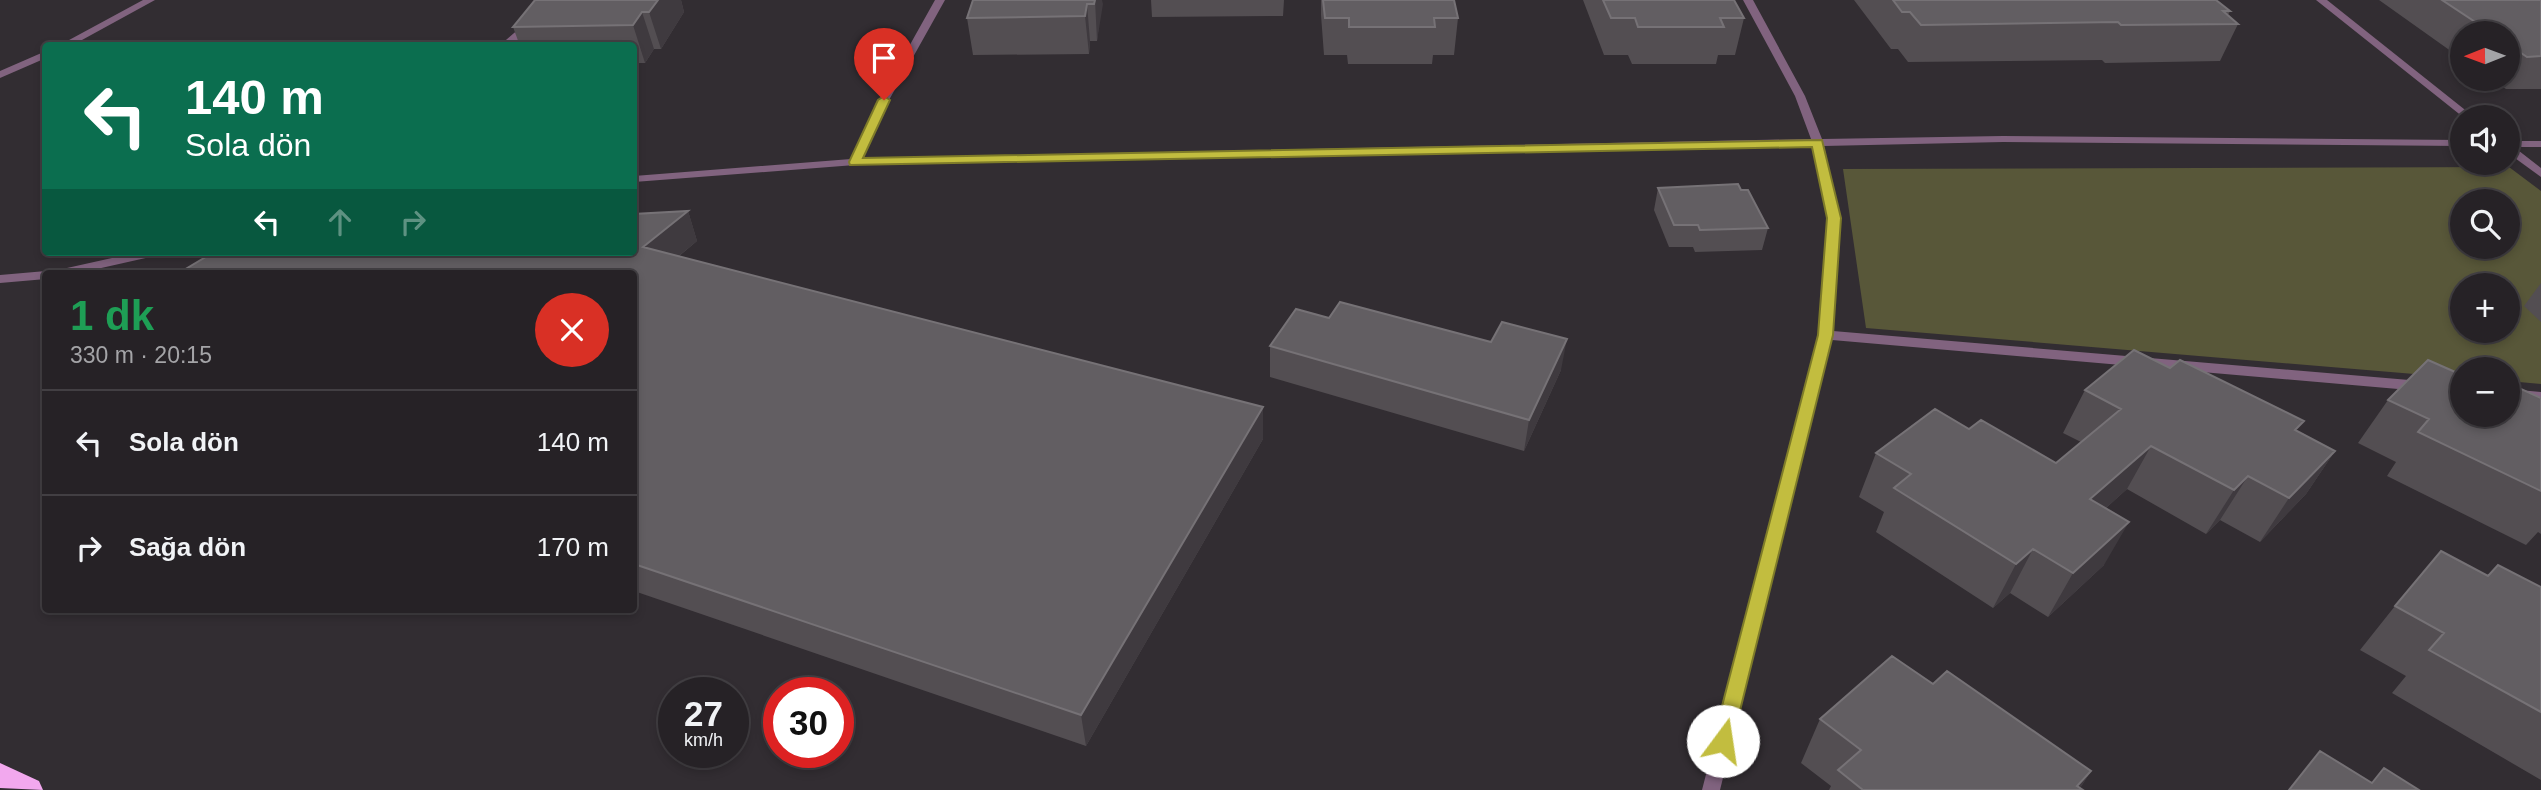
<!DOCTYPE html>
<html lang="tr">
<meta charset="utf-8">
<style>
body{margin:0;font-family:Helvetica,sans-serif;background:#322f32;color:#f1f3f6;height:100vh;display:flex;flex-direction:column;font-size:26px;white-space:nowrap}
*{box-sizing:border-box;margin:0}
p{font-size:23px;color:#a4a4a7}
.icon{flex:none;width:38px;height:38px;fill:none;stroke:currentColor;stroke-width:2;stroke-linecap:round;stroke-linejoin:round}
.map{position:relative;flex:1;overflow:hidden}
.drawer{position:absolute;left:42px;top:270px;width:595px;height:343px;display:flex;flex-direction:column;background:#262226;border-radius:7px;box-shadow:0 4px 10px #0003,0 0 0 2px #423f43}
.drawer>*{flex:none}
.hud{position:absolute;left:42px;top:42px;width:595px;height:214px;border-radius:7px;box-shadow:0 4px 10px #0003,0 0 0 2px #423f43;background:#0b6e4f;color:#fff;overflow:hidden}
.needle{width:46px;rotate:269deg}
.fabs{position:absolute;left:2450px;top:21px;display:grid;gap:14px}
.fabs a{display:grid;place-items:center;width:70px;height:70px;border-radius:50%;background:#262226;box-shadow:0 4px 10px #0003,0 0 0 2px #423f43;font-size:35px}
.speed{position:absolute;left:658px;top:677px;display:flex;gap:14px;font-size:35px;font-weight:700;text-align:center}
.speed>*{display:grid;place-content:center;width:91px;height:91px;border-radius:50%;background:#262226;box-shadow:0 4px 10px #0003,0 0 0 2px #423f43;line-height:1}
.speed small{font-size:18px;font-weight:400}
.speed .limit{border:10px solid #d22;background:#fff;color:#111}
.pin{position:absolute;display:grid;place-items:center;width:60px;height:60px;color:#fff;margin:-72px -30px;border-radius:50% 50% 50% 0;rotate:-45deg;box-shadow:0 0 7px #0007}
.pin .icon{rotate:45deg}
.me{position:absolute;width:77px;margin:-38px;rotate:14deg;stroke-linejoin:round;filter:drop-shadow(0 0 5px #0008)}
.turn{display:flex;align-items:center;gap:24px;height:147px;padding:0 28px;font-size:32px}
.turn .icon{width:91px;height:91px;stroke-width:2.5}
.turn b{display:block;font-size:49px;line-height:60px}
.lanes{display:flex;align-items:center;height:66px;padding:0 28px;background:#0003;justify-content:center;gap:35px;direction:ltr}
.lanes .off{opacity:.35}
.round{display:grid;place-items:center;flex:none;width:74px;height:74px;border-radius:37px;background:#322f32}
.head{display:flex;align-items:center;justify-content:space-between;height:119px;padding:0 28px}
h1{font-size:42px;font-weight:700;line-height:52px;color:#1e9e55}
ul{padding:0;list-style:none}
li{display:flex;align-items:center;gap:21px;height:105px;padding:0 28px;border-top:2px solid #423f43}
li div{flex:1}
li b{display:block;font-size:26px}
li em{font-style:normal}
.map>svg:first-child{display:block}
.green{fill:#585739;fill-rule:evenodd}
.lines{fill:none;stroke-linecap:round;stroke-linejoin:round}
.street{fill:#81637f;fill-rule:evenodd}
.highway{fill:#f2a8ee;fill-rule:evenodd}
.wall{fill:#534e52}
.shaded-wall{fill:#3f3a3f}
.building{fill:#625e62;stroke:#767276;stroke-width:2}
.route{fill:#c2bd3f;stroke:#7e7b29;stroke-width:2}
</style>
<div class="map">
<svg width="2541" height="790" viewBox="0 0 2541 790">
<rect width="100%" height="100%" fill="#322d32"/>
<path class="green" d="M 2509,167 L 2541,191 L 2541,384 L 2508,381 L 2508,369 L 2462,369 L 2462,378 L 1866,328 L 1843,169 ZM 2462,201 L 2508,201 L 2508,247 L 2462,247 ZM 2462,285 L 2508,285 L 2508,331 L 2462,331 Z"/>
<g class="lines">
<path class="street" d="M 143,0 L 155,0 L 71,46 L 58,46 Z
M 552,0 L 563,0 L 511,46 L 499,46 Z
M 935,0 L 945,0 L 889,100 L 862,158 L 1811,139 L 1795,96 L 1743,0 L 1753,0 L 1805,96 L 1822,139 L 2003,136 L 2462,140 L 2462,146 L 2003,142 L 1824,146 L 1840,218 L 1833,331 L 2421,381 L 2428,386 L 2421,391 L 1832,340 L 1720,790 L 1702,790 L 1819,335 L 1828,218 L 1813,146 L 968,161 L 855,165 L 634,182 L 634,176 L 851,159 L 879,100 Z
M 2316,0 L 2327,0 L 2474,117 L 2463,117 Z
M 46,51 L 46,58 L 0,78 L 0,71 Z
M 2508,141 L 2541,141 L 2541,147 L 2514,147 L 2541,168 L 2541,177 L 2508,153 Z
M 139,252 L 161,252 L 159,255 L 79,273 L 56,273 L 58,270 Z
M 46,271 L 51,273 L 46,273 L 46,279 L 0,283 L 0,275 Z
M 2508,389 L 2541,392 L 2541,402 L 2508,399 Z"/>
<path class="highway" d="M 0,763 L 39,781 L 43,790 L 0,788 Z"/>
</g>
<path class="wall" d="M 535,0 L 681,0 L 684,12 L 661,49 L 654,49 L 645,63 L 634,63 L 634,46 L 520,46 L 513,27 Z
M 973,0 L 1102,0 L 1097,41 L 1090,41 L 1089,54 L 973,55 L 967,18 Z
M 1151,0 L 1284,0 L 1283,16 L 1152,17 Z
M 1321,0 L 1454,0 L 1458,18 L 1454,55 L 1433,55 L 1432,64 L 1348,64 L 1347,55 L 1324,55 L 1321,15 Z
M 1583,0 L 1734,0 L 1744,18 L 1735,55 L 1718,55 L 1716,64 L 1632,64 L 1628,55 L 1604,55 Z
M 1854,0 L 2216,0 L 2230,11 L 2228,15 L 2238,24 L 2220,61 L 2105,63 L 2102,60 L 1908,62 L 1898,49 L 1891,49 Z
M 2379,0 L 2541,0 L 2541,89 L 2506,89 L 2491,79 L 2508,79 L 2508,33 L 2462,33 L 2462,59 Z
M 1658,188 L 1768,228 L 1762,250 L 1695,252 L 1693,247 L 1669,247 L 1654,210 Z
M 688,211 L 697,241 L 678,257 L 1263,407 L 1263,439 L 1086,746 L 634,591 L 634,273 Z
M 2541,283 L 2541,322 L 2524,306 Z
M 1270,346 L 1561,370 L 1524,451 L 1270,377 Z
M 2085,390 L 2297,432 L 2335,451 L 2306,494 L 2260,542 L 2220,520 L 2206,534 L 2127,489 L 2106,508 L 2104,565 L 2048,617 L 2010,593 L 1993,608 L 1876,532 L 1884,512 L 1859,497 L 1876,453 L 1969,429 L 2056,463 L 2081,442 L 2063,433 Z
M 2541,398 L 2541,534 L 2538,532 L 2526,545 L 2387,476 L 2396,462 L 2358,443 L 2388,400 L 2462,415 Z
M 2488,576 L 2541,587 L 2541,780 L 2392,693 L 2406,676 L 2360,650 L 2395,606 Z
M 1933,684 L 2091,771 L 2080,788 L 2083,790 L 1829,790 L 1831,786 L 1801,763 L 1820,719 Z"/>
<path class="shaded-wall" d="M 658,0 L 681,0 L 684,12 L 661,49 L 649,12 Z
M 1095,0 L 1102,0 L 1103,4 L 1097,41 Z
M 1087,4 L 1090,41 L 1089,54 L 1085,16 Z
M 642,12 L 654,49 L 645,63 L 633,25 Z
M 688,211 L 697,241 L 653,277 L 643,247 Z
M 1567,339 L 1561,370 L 1524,451 L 1529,420 Z
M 1263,407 L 1263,439 L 1086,746 L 1081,715 Z
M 2151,446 L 2127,489 L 2067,543 L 2090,499 Z
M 2335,451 L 2306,494 L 2260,542 L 2289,498 Z
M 2248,476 L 2220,520 L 2206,534 L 2234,490 Z
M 2129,522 L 2104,565 L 2048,617 L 2073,573 Z
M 2033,549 L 2010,593 L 1993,608 L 2016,564 Z
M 2091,771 L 2079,790 L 2077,786 Z"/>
<path class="building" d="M 535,0 L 658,0 L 649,12 L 642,12 L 633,25 L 513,27 Z
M 973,0 L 1095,0 L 1094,4 L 1087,4 L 1085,16 L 967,18 Z
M 1323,0 L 1454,0 L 1458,18 L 1434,18 L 1435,27 L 1349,27 L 1349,18 L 1325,18 Z
M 1603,0 L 1734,0 L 1744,18 L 1720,18 L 1724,27 L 1638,27 L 1635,18 L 1611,18 Z
M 1893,0 L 2216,0 L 2230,11 L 2223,11 L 2238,24 L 2121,25 L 2118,22 L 1921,25 L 1910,12 L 1902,12 Z
M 2442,0 L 2541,0 L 2541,56 L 2527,57 L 2508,44 L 2508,33 L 2492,33 Z
M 1738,184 L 1741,190 L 1748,190 L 1768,228 L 1700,230 L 1698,225 L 1674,225 L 1658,188 Z
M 688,211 L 643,247 L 1263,407 L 1081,715 L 634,564 L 634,273 L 179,273 L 214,252 L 634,252 L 634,214 Z
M 1340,302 L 1491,342 L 1502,322 L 1567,339 L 1529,420 L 1270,346 L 1296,309 L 1329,318 Z
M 2134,350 L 2170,368 L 2180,360 L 2304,421 L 2295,430 L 2335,451 L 2289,498 L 2248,476 L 2234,490 L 2151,446 L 2090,499 L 2129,522 L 2073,573 L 2033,549 L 2016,564 L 1894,488 L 1911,474 L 1876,453 L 1935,409 L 1969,429 L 1981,420 L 2056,463 L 2121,409 L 2085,390 Z
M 2428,360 L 2462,375 L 2462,415 L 2508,415 L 2508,383 L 2541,398 L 2541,491 L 2418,432 L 2429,419 L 2388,400 Z
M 2441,551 L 2488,576 L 2498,565 L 2541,587 L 2541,712 L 2429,650 L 2444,633 L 2395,606 Z
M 1892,656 L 1933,684 L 1947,671 L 2091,771 L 2077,786 L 2083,790 L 1863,790 L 1838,770 L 1861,750 L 1820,719 Z
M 2320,751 L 2372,783 L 2384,768 L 2419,790 L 2289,790 Z"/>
<path class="route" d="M 884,96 L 890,100 L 863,158 L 1822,140 L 1841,218 L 1833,335 L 1731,747 L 1723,749 L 1716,747 L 1713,741 L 1818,335 L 1827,218 L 1812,147 L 850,165 L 849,162 L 878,100 Z"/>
</svg>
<div class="fabs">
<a><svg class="needle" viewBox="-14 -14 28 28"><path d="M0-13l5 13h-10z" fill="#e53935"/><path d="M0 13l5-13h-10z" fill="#a4a4a7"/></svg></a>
<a><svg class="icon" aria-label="sound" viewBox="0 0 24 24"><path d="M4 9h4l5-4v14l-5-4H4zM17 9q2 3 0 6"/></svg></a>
<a><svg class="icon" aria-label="search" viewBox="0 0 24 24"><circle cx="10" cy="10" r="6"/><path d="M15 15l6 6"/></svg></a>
<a>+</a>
<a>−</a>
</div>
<div class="speed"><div>27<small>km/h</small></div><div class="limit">30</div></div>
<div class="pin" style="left:884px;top:100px;background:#d93025"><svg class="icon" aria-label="arrive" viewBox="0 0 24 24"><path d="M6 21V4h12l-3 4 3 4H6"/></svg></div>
<svg class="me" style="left:1723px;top:741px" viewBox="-20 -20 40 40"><circle r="19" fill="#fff"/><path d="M0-13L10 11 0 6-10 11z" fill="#c2bd3f"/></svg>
<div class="hud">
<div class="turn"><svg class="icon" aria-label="left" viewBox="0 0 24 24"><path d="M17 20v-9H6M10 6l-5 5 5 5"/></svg><div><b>140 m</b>Sola dön</div></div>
<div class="lanes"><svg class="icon" aria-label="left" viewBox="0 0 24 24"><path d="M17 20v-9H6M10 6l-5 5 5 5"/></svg><svg class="icon off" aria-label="ahead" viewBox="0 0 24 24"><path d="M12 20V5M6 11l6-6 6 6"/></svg><svg class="icon off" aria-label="right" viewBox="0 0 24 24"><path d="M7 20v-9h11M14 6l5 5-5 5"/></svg></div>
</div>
<section class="drawer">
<div class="head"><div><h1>1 dk</h1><p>330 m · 20:15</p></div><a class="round" style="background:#d93025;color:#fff"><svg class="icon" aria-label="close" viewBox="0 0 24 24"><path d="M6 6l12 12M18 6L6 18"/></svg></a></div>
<ul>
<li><svg class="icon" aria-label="left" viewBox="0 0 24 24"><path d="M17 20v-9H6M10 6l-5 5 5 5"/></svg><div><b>Sola dön</b></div><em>140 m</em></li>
<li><svg class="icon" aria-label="right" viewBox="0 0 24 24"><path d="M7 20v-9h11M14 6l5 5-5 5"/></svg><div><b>Sağa dön</b></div><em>170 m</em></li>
</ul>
</section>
</div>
